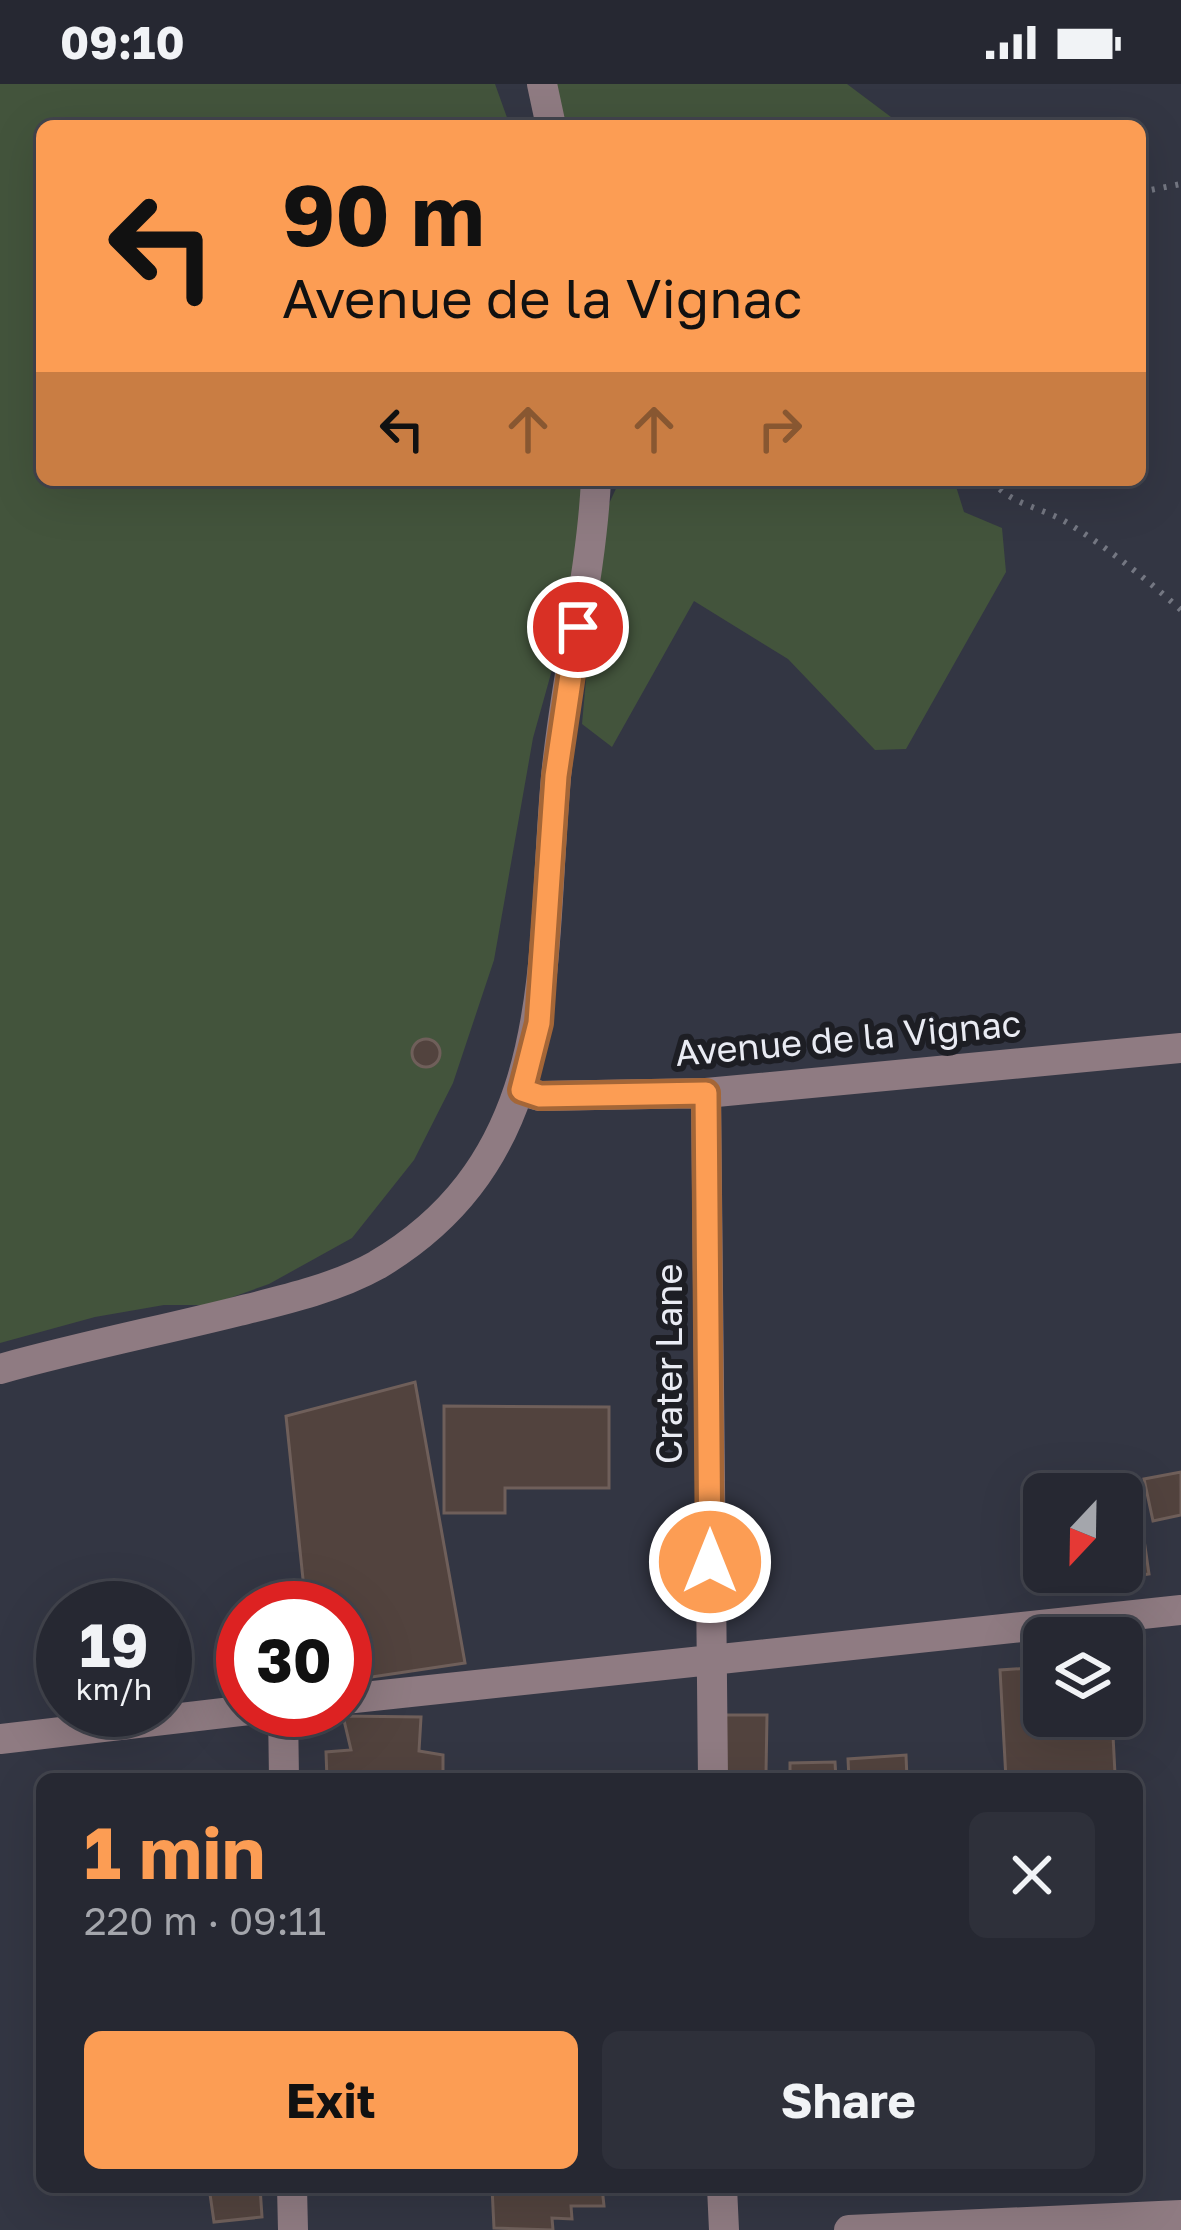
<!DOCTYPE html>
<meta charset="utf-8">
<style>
body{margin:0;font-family:"Golos Text",sans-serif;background:#2e303a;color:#f1f3f6;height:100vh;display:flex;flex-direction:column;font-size:45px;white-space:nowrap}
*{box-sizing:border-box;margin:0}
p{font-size:39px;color:#a4a6ac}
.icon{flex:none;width:66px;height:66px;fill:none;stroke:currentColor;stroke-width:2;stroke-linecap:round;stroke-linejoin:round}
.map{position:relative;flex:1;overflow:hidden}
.panel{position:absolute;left:36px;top:1689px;width:1107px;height:420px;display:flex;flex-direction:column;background:#262832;border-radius:18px;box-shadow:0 12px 48px #0002,0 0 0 3px #42444d}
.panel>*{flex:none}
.hud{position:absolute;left:36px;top:36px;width:1110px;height:366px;border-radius:18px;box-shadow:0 12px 48px #0002,0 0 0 3px #42444d;background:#fc9d54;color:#111;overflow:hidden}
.needle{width:78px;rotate:202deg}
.tools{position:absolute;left:1023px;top:1389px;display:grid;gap:24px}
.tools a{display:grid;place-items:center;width:120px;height:120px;border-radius:18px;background:#262832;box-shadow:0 12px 48px #0002,0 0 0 3px #42444d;font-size:60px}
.speed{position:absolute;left:36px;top:1497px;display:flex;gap:24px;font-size:60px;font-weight:700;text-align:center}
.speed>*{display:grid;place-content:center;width:156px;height:156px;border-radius:50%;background:#262832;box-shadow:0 12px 48px #0002,0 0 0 3px #42444d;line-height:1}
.speed small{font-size:30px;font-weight:400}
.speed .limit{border:18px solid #d22;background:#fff;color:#111}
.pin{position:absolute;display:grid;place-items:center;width:102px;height:102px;color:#fff;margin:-51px;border:6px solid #fff;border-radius:50%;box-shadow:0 3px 12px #0007}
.me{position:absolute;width:132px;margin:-66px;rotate:0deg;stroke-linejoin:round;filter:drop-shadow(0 0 9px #0008)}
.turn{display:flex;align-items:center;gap:42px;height:252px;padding:0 48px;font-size:54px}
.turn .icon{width:156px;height:156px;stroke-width:2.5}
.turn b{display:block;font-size:84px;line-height:102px}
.lanes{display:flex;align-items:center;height:114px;padding:0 48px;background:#0003;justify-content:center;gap:60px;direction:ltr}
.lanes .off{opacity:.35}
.round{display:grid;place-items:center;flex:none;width:126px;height:126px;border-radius:18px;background:#2e303a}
.overview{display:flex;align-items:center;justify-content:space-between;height:204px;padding:0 48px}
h1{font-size:72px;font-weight:700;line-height:90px;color:#fc9d54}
.action{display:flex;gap:24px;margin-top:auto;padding:24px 48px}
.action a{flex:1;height:138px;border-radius:18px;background:#fc9d54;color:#111;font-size:48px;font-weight:700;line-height:138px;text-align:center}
.action a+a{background:#2e303a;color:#f1f3f6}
.status{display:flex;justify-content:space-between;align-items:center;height:84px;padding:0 60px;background:#262832;direction:ltr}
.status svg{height:33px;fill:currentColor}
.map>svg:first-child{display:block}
.green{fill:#43543c}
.building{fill:#52433e;stroke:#6f5f5a;stroke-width:3}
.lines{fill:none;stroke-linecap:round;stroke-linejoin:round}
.path{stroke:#747782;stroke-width:6;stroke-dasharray:3 9;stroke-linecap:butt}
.minor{stroke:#8f7b82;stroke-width:30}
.route-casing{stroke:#a46637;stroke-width:30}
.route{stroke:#fc9d54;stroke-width:21}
.labels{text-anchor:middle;stroke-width:12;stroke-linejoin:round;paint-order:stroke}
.street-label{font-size:36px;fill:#e9ebf3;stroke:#1d1e24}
</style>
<div class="status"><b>09:10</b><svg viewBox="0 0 49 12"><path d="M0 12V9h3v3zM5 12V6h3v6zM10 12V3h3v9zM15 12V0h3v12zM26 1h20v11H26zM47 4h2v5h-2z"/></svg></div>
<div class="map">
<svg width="1181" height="2146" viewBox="0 0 1181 2146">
<rect width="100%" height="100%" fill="#333643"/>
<path class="green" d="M 0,0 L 495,0 L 510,42 L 42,42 L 42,396 L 587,396 L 579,489 L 533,654 L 494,876 L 453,999 L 414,1076 L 352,1154 L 269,1200 L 210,1221 L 164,1221 L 95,1233 L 0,1259 Z
M 556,0 L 847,0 L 903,42 L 565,42 Z
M 620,396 L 749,405 L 811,396 L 954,396 L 964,428 L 1002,444 L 1006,488 L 906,665 L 875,666 L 788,575 L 694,517 L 612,663 L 582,640 L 600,439 Z"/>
<path class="building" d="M412 969a14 14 0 1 1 28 0a14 14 0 1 1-28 0Z
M 415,1298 L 465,1579 L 345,1597 L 345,1524 L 306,1524 L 286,1332 Z
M 444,1322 L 609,1323 L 609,1404 L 505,1404 L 505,1429 L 444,1429 Z
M 1181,1388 L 1181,1431 L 1153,1437 L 1144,1395 Z
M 1142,1442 L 1149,1490 L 1114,1495 L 1113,1488 L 1122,1488 L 1122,1445 Z
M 1044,1583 L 1044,1632 L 1112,1632 L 1115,1690 L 1006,1695 L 1000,1586 Z
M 722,1631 L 767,1631 L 766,1689 L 721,1688 Z
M 343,1632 L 421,1633 L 419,1667 L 443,1671 L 443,1695 L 327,1695 L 326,1668 L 351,1666 Z
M 906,1671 L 907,1695 L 849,1695 L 848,1675 Z
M 835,1678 L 836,1695 L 790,1695 L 790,1679 Z
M 209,2103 L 260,2103 L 262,2133 L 214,2138 Z
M 492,2103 L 602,2103 L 604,2122 L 571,2122 L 572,2135 L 552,2134 L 553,2146 L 494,2144 Z"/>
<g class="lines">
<path class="path" d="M 1140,108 L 1181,100
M 992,396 C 1008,420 1041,423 1066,438 C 1107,463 1145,494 1181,526"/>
<path class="minor" d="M 542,0 L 551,42
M 522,1007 L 540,1012 L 706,1009 L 1181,964
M 706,1009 L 713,1695
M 0,1285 C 79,1263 159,1247 239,1227 C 284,1216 336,1204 377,1181 C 563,1071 539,877 556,693 C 565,594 591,496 596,396
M 345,1615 L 1181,1526
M 283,1626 L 284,1695
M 0,1655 L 249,1626
M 292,2103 L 293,2146
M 722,2103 L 724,2146
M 849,2146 L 1181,2131"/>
</g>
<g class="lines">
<defs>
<path id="route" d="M 578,543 L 556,692 L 539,939 L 522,1006 L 540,1012 L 706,1009 L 710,1478"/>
</defs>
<use href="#route" class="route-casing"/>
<use href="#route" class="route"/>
</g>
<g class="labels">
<g class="street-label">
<text transform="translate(848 954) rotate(-5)" y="13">Avenue de la Vignac</text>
<text transform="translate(669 1280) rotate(-90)" y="13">Crater Lane</text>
</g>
</g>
</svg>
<div class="tools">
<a><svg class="needle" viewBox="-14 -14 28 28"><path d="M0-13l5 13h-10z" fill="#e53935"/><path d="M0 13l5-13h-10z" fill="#a4a6ac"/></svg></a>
<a><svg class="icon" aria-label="layers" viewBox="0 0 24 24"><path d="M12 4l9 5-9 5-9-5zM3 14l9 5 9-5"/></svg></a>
</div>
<div class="speed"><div>19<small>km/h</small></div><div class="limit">30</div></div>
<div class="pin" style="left:578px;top:543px;background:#d93025"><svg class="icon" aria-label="arrive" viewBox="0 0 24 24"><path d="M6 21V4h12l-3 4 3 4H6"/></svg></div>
<svg class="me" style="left:710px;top:1478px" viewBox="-20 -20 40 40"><circle r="17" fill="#fc9d54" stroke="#fff" stroke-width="3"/><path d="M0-11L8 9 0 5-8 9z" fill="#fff"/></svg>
<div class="hud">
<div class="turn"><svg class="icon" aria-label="left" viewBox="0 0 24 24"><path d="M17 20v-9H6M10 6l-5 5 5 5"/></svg><div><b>90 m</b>Avenue de la Vignac</div></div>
<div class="lanes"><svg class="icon" aria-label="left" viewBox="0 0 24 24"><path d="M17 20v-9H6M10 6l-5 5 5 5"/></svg><svg class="icon off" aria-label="ahead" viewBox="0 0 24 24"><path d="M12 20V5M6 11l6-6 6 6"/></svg><svg class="icon off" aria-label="ahead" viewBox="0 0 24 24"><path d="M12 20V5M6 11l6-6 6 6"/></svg><svg class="icon off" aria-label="right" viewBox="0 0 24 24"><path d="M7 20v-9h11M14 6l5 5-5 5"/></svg></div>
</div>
<section class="panel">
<div class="overview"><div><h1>1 min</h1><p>220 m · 09:11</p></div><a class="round"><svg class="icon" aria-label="close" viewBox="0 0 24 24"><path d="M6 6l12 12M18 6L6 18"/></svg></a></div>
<div class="action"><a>Exit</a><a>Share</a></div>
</section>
</div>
